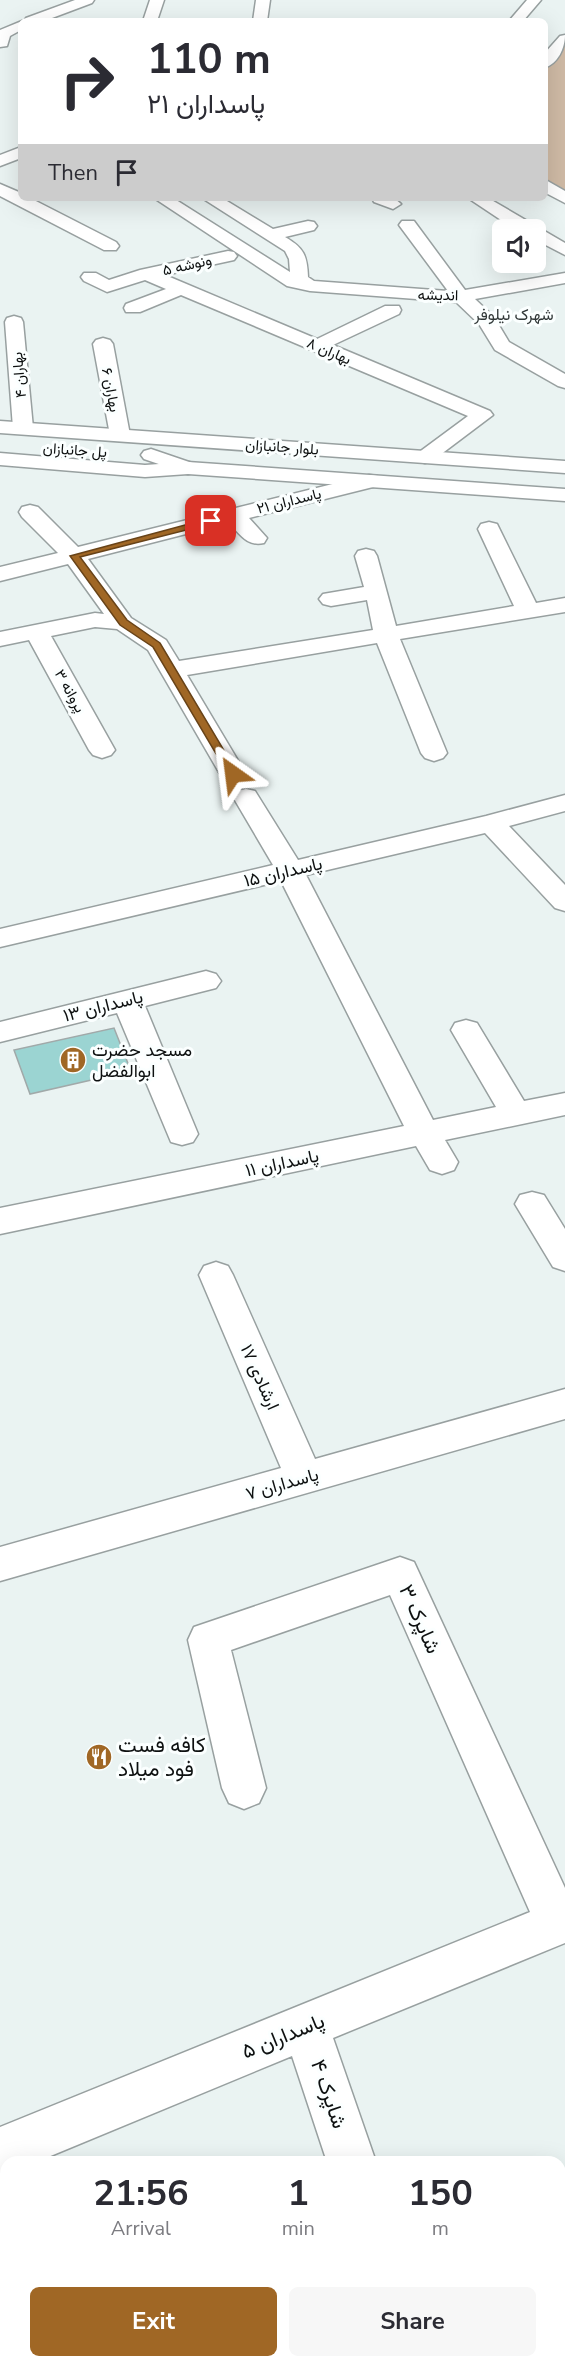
<!DOCTYPE html>
<meta charset="utf-8">
<style>
body{margin:0;font-family:"Nunito Sans",Vazirmatn,sans-serif;background:#f7f7f7;color:#2b2b33;height:100vh;display:flex;flex-direction:column;font-size:22px;white-space:nowrap}
*{box-sizing:border-box;margin:0}
p{font-size:20px;color:#7c7c81}
.icon{flex:none;width:33px;height:33px;fill:none;stroke:currentColor;stroke-width:2;stroke-linecap:round;stroke-linejoin:round}
.map{position:relative;flex:1;overflow:hidden}
.details{position:absolute;left:0px;top:2156px;width:566px;height:212px;display:flex;flex-direction:column;background:#fff;border-radius:18px 18px 0 0;box-shadow:0 6px 24px #0002}
.details>*{flex:none}
.guide{position:absolute;left:18px;top:18px;width:530px;height:183px;border-radius:9px;box-shadow:0 6px 24px #0002;background:#fff;color:#2b2b33;overflow:hidden}
.controls{position:absolute;left:492px;top:219px;display:grid;gap:12px}
.controls a{display:grid;place-items:center;width:54px;height:54px;border-radius:9px;background:#fff;box-shadow:0 6px 24px #0002;font-size:30px}
.pin{position:absolute;display:grid;place-items:center;width:51px;height:51px;color:#fff;margin:-26px;border-radius:12px;box-shadow:0 3px 9px #0006}
.me{position:absolute;width:66px;margin:-33px;rotate:329deg;stroke-linejoin:round;filter:drop-shadow(0 0 4px #0008)}
.turn{display:flex;align-items:center;gap:21px;height:126px;padding:0 30px;font-size:27px}
.turn .icon{width:78px;height:78px;stroke-width:2.5}
.turn b{display:block;font-size:42px;line-height:51px}
.then{display:flex;align-items:center;height:57px;padding:0 30px;background:#0003;gap:12px;font-size:22px}
.eta{display:flex;justify-content:space-evenly;align-items:center;height:102px;text-align:center}
.eta b{font-size:36px;font-weight:700;line-height:42px}
.action{display:flex;gap:12px;margin-top:auto;padding:12px 30px}
.action a{flex:1;height:69px;border-radius:9px;background:#a06725;color:#fff;font-size:24px;font-weight:700;line-height:69px;text-align:center}
.action a+a{background:#f7f7f7;color:#2b2b33}
.map>svg:first-child{display:block}
.green{fill:#cfbaa5}
.building{fill:#9bd4d2;stroke:#a1a9a9;stroke-width:1.5}
.lines{fill:none;stroke-linecap:round;stroke-linejoin:round}
.street-casing{stroke:#98a0a0;stroke-width:3}
.primary-casing{stroke:#98a0a0;stroke-width:3}
.highway-casing{stroke:#98a0a0;stroke-width:3}
.street{fill:#fff;fill-rule:evenodd}
.primary{fill:#fff;fill-rule:evenodd}
.highway{fill:#fff;fill-rule:evenodd}
.route{fill:#a06725;stroke:#684318;stroke-width:1.5}
.labels{text-anchor:middle;stroke-width:6;stroke-linejoin:round;paint-order:stroke}
.far-street-label{font-size:15px;fill:#0d1010;stroke:#fbffff}
.far-neighbourhood-label{font-size:16px;fill:#313838;stroke:#fbffff}
.street-label{font-size:18px;fill:#0d1010;stroke:#fbffff}
.poi-label{font-size:18px;fill:#0d1010;stroke:#fbffff;text-anchor:start}
.near-street-label{font-size:21px;fill:#0d1010;stroke:#fbffff}
.near-poi-label{font-size:21px;fill:#0d1010;stroke:#fbffff;text-anchor:start}
</style>
<div class="map">
<svg width="565" height="2366" viewBox="0 0 565 2366">
<rect width="100%" height="100%" fill="#eaf3f2"/>
<path class="green" d="M 565,39 L 565,198 L 545,184 L 544,64 Z"/>
<path class="building" d="M 114,1028 L 131,1071 L 30,1094 L 14,1050 Z"/>
<g class="lines">
<defs>
<path id="street" d="M 75,0 L 94,0 L 92,3 L 44,21 L 24,21 L 26,18 Z
M 150,0 L 164,0 L 157,21 L 143,21 Z
M 256,0 L 270,0 L 267,21 L 253,21 Z
M 22,21 L 21,30 L 10,36 L 7,46 L 0,47 L 0,30 Z
M 21,147 L 21,158 L 0,166 L 0,155 Z
M 0,184 L 21,193 L 21,198 L 30,198 L 116,242 L 119,246 L 116,250 L 104,250 L 0,196 Z
M 154,198 L 173,198 L 290,272 L 289,259 L 285,251 L 202,198 L 222,198 L 273,229 L 308,221 L 314,222 L 317,226 L 314,230 L 285,237 C 304,248 307,255 308,277 L 314,281 L 448,291 L 399,225 L 402,221 L 414,221 L 465,290 L 565,273 L 565,283 L 475,299 L 494,317 L 509,342 L 565,374 L 565,388 L 558,386 L 495,350 L 479,324 L 456,302 L 310,291 L 287,286 Z
M 372,198 L 394,198 L 401,204 L 393,209 L 374,202 Z
M 228,251 L 234,252 L 237,256 L 234,260 L 165,275 L 317,339 L 385,306 L 399,306 L 401,310 L 399,314 L 333,345 L 490,411 L 493,415 L 432,461 L 425,463 L 418,461 L 415,457 L 418,453 L 468,416 L 181,295 L 140,312 L 126,312 L 124,308 L 126,304 L 166,289 L 145,280 L 107,292 L 84,281 L 81,277 L 84,273 L 96,273 L 109,280 L 140,270 Z
M 14,316 L 21,318 L 23,322 L 33,428 L 30,432 L 16,432 L 13,428 L 5,322 L 7,318 Z
M 103,338 L 110,340 L 113,344 L 130,435 L 127,439 L 120,441 L 113,439 L 110,435 L 93,344 L 96,340 Z
M 369,475 L 377,476 L 380,481 L 377,486 L 249,518 L 267,538 L 264,543 C 247,547 240,534 229,523 L 88,559 L 131,618 L 166,640 L 179,661 L 373,630 L 367,600 L 331,606 L 323,604 L 319,599 L 323,594 L 364,587 L 355,556 L 358,551 L 366,549 L 374,551 L 377,556 L 396,626 L 514,606 L 478,529 L 481,524 L 489,522 L 497,524 L 536,603 L 565,598 L 565,612 L 400,639 L 447,753 L 443,758 L 434,761 L 425,758 L 421,753 L 377,643 L 187,675 L 246,774 L 242,780 L 233,782 L 224,780 L 220,774 L 148,650 L 117,629 L 95,627 L 51,636 L 115,750 L 111,755 L 102,758 L 93,755 L 89,750 L 29,640 L 0,646 L 0,632 L 95,613 L 104,614 L 68,564 L 0,581 L 0,567 L 58,553 L 22,517 L 19,512 L 22,507 L 30,505 L 38,507 L 78,547 Z
M 246,789 L 255,791 L 298,860 L 486,816 L 565,795 L 565,811 L 509,826 L 565,885 L 565,911 L 555,908 L 485,833 L 306,875 L 433,1120 L 496,1107 L 451,1030 L 455,1023 L 466,1020 L 477,1023 L 524,1101 L 565,1093 L 565,1115 L 445,1140 L 458,1162 L 454,1170 L 442,1174 L 430,1170 L 416,1146 L 0,1234 L 0,1208 L 404,1126 L 281,881 L 0,947 L 0,929 L 273,865 L 233,797 L 237,791 Z
M 206,971 L 216,974 L 221,981 L 216,988 L 145,1006 L 198,1134 L 193,1142 L 182,1145 L 171,1142 L 117,1013 L 0,1042 L 0,1022 Z
M 532,1192 L 544,1195 L 565,1229 L 565,1271 L 553,1267 L 515,1204 L 520,1195 Z
M 216,1262 L 228,1266 L 233,1275 L 315,1459 L 565,1389 L 565,1419 L 0,1581 L 0,1547 L 281,1468 L 199,1275 L 204,1266 Z
M 400,1557 L 414,1562 L 565,1888 L 565,1943 L 333,2038 L 376,2162 L 327,2162 L 292,2056 L 36,2162 L 6,2162 L 6,2174 L 0,2177 L 0,2127 L 530,1912 L 390,1595 L 231,1650 L 266,1788 L 259,1803 L 244,1809 L 229,1803 L 222,1788 L 188,1640 L 194,1627 Z
M 395,2361 L 447,2361 L 449,2366 L 397,2366 Z"/>
<path id="primary" d="M 527,0 L 541,0 L 523,21 L 509,21 Z
M 565,35 C 565,48 558,64 544,68 L 544,54 L 560,36 Z
M 544,179 L 565,191 L 565,203 L 544,192 Z
M 468,198 L 488,198 L 565,243 L 565,255 L 536,240 L 536,230 L 516,230 Z
M 151,449 L 195,464 L 199,468 L 195,472 L 188,474 L 144,459 L 141,455 L 144,451 Z"/>
<path id="highway" d="M 0,421 L 565,461 L 565,473 L 0,433 Z
M 0,453 L 145,465 L 188,462 L 565,489 L 565,501 L 188,474 L 145,477 L 0,465 Z"/>
</defs>
<use href="#street" class="street-casing"/>
<use href="#primary" class="primary-casing"/>
<use href="#highway" class="highway-casing"/>
<use href="#street" class="street"/>
<use href="#primary" class="primary"/>
<use href="#highway" class="highway"/>
</g>
<path class="route" d="M 211,518 L 214,519 L 214,523 L 80,557 L 127,620 L 160,643 L 238,774 L 233,778 L 228,774 L 153,647 L 120,625 L 70,556 Z"/>
<defs>
<symbol id="building-disc" viewBox="-11 -11 22 22"><circle r="9.5" fill="#a06725" stroke="#fbffff"/><path d="M-4-6H4V6H1V3H-1V6H-4ZM-2.5-4.3h1.7v1.8h-1.7ZM.8-4.3h1.7v1.8H.8ZM-2.5-1h1.7V.8h-1.7ZM.8-1h1.7V.8H.8Z" fill="#fff"/></symbol>
<symbol id="restaurant-disc" viewBox="-11 -11 22 22"><circle r="9.5" fill="#a06725" stroke="#fbffff"/><path d="M-5-6h1v4h1v-4h1v4h1v-4h1v5L-1.5 .5V6h-2V.5L-5-1ZM5-6V6H3V1.5H1.5Q1.5-4 5-6Z" fill="#fff"/></symbol>
</defs>
<g fill-rule="evenodd">
<use href="#building-disc" x="58" y="1045" width="30" height="30"/>
<use href="#restaurant-disc" x="84" y="1742" width="30" height="30"/>
</g>
<g class="labels">
<g class="far-street-label">
<text transform="translate(187 265) rotate(-13)" y="5">ونوشه ۵</text>
<text transform="translate(438 295) rotate(1)" y="5">اندیشه</text>
<text transform="translate(329 351) rotate(23)" y="5">بهاران ۸</text>
<text transform="translate(19 375) rotate(-95)" y="5">بهاران ۴</text>
<text transform="translate(111 390) rotate(79)" y="5">بهاران ۶</text>
<text transform="translate(282 447) rotate(4)" y="5">بلوار جانبازان</text>
<text transform="translate(75 450) rotate(4)" y="5">پل جانبازان</text>
<text transform="translate(289 501) rotate(-14)" y="5">پاسداران ۲۱</text>
<text transform="translate(70 691) rotate(61)" y="5">پروانه ۳</text>
</g>
<g class="far-neighbourhood-label">
<text x="514" y="320">شهرک نیلوفر</text>
</g>
<g class="street-label">
<text transform="translate(283 872) rotate(-13)" y="6">پاسداران ۱۵</text>
<text transform="translate(103 1006) rotate(-14)" y="6">پاسداران ۱۳</text>
<text transform="translate(282 1163) rotate(-12)" y="6">پاسداران ١١</text>
<text transform="translate(260 1377) rotate(66)" y="6">ارشادی ۱۷</text>
<text transform="translate(282 1484) rotate(-16)" y="6">پاسداران ۷</text>
</g>
<g class="poi-label">
<text x="92" y="1056">مسجد حضرت<tspan x="92" dy="21">ابوالفضل</tspan></text>
</g>
<g class="near-street-label">
<text transform="translate(420 1619) rotate(66)" y="7">شاپرک ۳</text>
<text transform="translate(283 2036) rotate(-22)" y="7">پاسداران ۵</text>
<text transform="translate(329 2094) rotate(71)" y="7">شاپرک ۴</text>
</g>
<g class="near-poi-label">
<text x="118" y="1752">کافه فست<tspan x="118" dy="24">فود میلاد</tspan></text>
</g>
</g>
</svg>
<div class="controls">
<a><svg class="icon" aria-label="sound" viewBox="0 0 24 24"><path d="M4 9h4l5-4v14l-5-4H4zM17 9q2 3 0 6"/></svg></a>
</div>
<div class="pin" style="left:211px;top:521px;background:#d93025"><svg class="icon" aria-label="arrive" viewBox="0 0 24 24"><path d="M6 21V4h12l-3 4 3 4H6"/></svg></div>
<svg class="me" style="left:233px;top:774px" viewBox="-20 -20 40 40"><path d="M0-17L14 15 0 8-14 15z" fill="#a06725" stroke="#fff" stroke-width="4"/></svg>
<div class="guide">
<div class="turn"><svg class="icon" aria-label="right" viewBox="0 0 24 24"><path d="M7 20v-9h11M14 6l5 5-5 5"/></svg><div><b>110 m</b>پاسداران ۲۱</div></div>
<div class="then">Then<svg class="icon" aria-label="arrive" viewBox="0 0 24 24"><path d="M6 21V4h12l-3 4 3 4H6"/></svg></div>
</div>
<section class="details">
<div class="eta">
<div><b>21:56</b><p>Arrival</p></div>
<div><b>1</b><p>min</p></div>
<div><b>150</b><p>m</p></div>
</div>
<div class="action"><a>Exit</a><a>Share</a></div>
</section>
</div>
